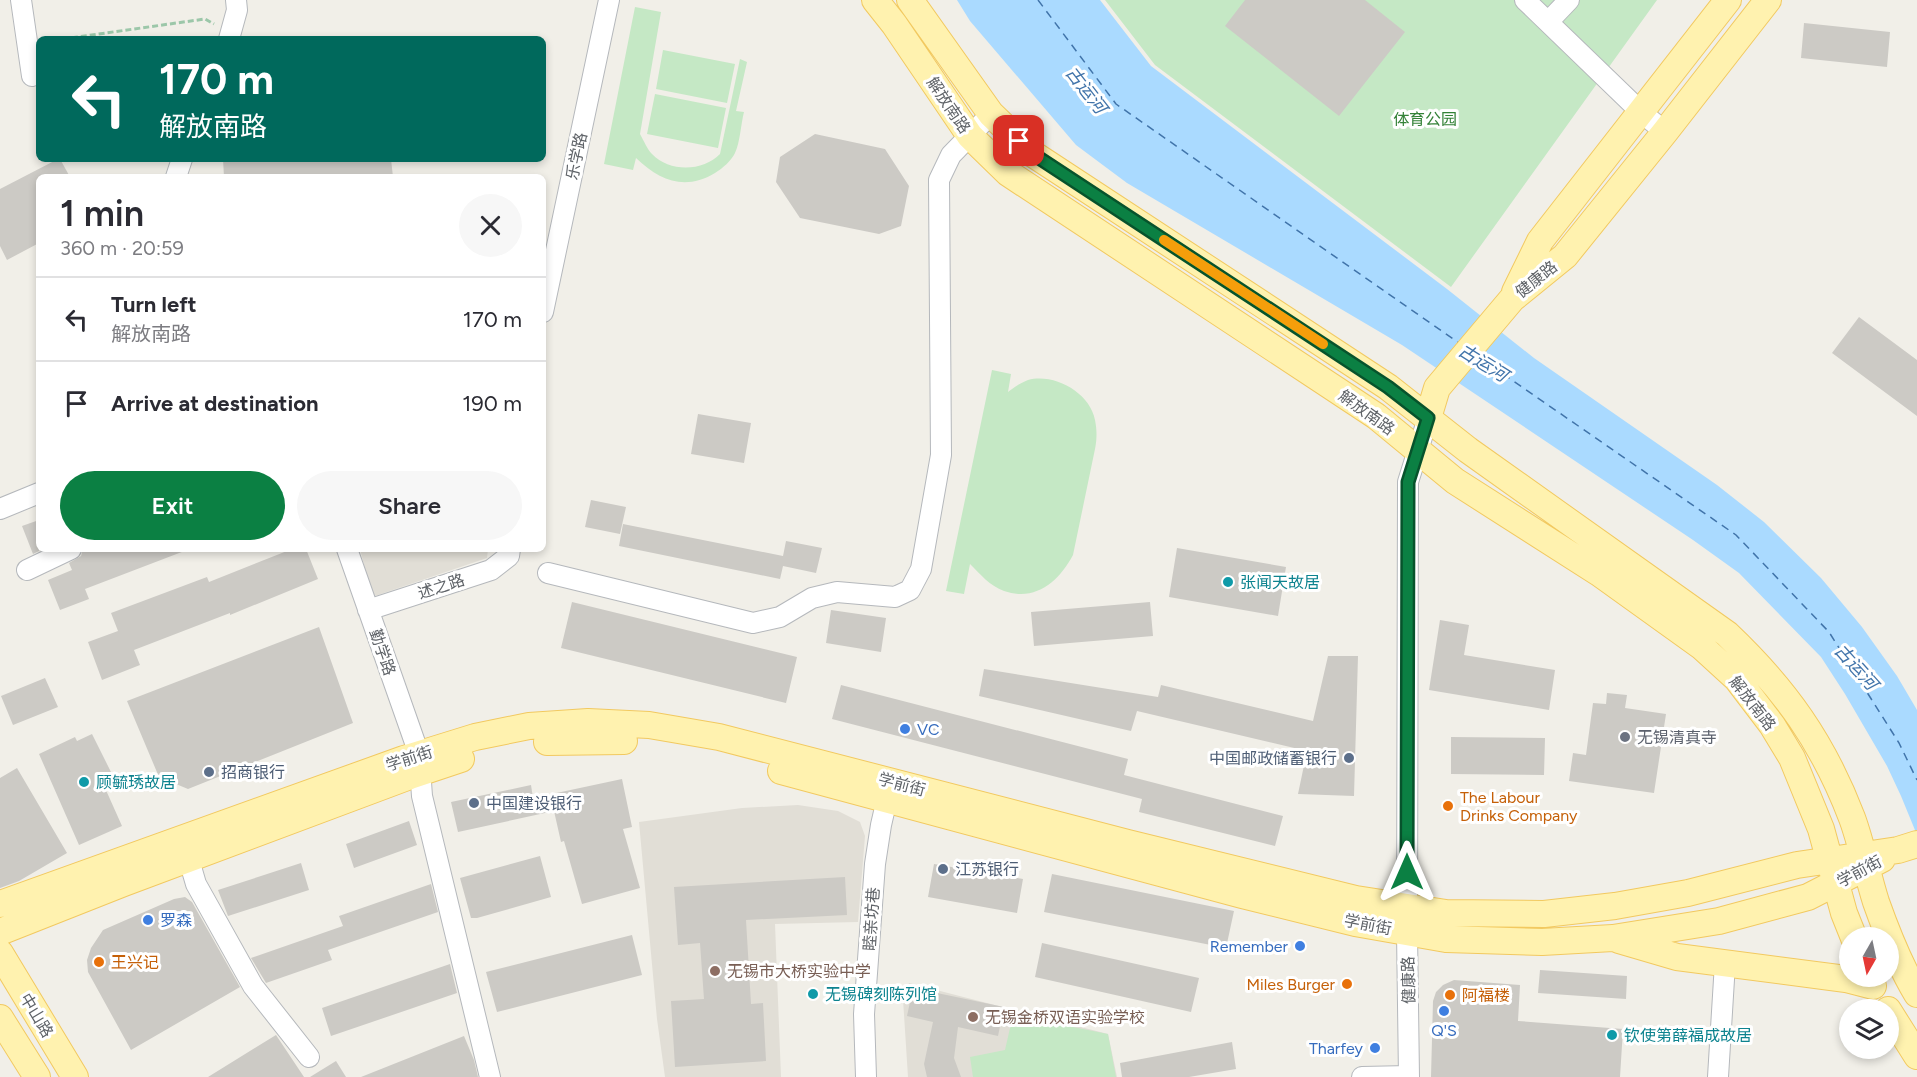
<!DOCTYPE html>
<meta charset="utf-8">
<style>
body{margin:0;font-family:Figtree,"Noto Sans SC",sans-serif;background:#f7f7f7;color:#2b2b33;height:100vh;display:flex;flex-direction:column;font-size:22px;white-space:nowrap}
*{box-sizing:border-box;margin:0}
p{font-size:20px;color:#7c7c81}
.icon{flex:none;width:33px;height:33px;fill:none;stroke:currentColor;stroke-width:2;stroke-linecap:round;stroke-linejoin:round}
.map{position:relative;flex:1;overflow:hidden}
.drawer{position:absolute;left:36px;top:174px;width:510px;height:378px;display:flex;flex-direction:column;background:#fff;border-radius:9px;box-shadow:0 3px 9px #0003}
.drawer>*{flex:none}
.banner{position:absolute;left:36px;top:36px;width:510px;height:126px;border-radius:9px;box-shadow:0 3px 9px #0003;background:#00695c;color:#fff;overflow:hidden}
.needle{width:39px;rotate:189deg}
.buttons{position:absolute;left:1839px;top:927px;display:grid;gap:12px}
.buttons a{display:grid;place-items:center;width:60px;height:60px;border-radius:50%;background:#fff;box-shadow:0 3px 9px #0003;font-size:30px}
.pin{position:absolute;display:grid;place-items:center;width:51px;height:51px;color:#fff;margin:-26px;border-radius:12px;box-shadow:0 3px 9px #0006}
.me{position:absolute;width:66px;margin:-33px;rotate:0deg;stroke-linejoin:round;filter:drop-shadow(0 0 4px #0008)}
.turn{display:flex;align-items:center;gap:21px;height:126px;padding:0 24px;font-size:27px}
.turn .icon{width:78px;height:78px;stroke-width:2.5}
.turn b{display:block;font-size:42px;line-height:51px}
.round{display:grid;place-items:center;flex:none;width:63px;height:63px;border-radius:32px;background:#f7f7f7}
.headline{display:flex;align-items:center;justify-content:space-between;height:102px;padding:0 24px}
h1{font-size:36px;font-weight:600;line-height:45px}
.primary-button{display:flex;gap:12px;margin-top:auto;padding:12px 24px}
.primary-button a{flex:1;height:69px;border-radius:36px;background:#0b8043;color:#fff;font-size:24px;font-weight:600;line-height:69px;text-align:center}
.primary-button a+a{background:#f7f7f7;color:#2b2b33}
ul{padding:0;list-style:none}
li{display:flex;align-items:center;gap:18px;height:84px;padding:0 24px;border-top:2px solid #e1e1e2}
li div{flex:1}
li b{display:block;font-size:22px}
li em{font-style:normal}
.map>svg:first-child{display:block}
.education{fill:#e1ded6}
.green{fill:#c5e8c5}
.water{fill:#aadaff}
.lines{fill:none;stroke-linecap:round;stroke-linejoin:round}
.ferry{stroke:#4174aa;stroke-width:1.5;stroke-dasharray:8 6;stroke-linecap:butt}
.building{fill:#cccac5}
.minor-casing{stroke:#b5b8bc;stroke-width:22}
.major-casing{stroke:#f2c960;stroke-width:28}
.path{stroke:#9cc7a9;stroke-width:3;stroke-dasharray:6 3;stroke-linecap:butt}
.minor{stroke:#fff;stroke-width:20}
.major{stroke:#fff2af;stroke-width:26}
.route-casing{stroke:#07532c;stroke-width:15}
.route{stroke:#0b8043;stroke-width:10}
.slow{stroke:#f59e0b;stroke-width:10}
.culture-dot{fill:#0f9aa8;stroke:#fff;stroke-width:2}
.shop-dot{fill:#3f7fe0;stroke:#fff;stroke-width:2}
.worship-dot{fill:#6b7280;stroke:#fff;stroke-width:2}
.service-dot{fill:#5c6f8a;stroke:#fff;stroke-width:2}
.food-dot{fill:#e8710a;stroke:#fff;stroke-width:2}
.education-dot{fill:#8d6e63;stroke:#fff;stroke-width:2}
.labels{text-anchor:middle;stroke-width:6;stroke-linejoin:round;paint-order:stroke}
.street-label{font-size:16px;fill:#5f6368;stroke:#fff}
.park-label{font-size:16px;fill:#348238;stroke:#fff}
.culture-label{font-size:16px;fill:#0d838f;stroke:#fff;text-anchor:start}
.shop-label{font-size:16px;fill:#366cbe;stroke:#fff;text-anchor:start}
.worship-label{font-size:16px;fill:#5b616d;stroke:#fff;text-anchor:start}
.service-label{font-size:16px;fill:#4e5e75;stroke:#fff;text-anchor:start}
.food-label{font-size:16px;fill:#c56008;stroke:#fff;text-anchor:start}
.education-label{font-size:16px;fill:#785e54;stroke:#fff;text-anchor:start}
.water-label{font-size:18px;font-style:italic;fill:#4174aa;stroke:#fff}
</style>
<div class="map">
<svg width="1917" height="1077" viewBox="0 0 1917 1077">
<rect width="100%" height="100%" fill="#f1efe8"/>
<path class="education" d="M 360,549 L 488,549 L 487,558 L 372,597 Z
M 798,805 L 838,811 L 860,822 L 865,836 L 858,922 L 775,924 L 781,1077 L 665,1077 L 657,1019 L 639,822 L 742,808 Z
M 909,983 L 1108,1034 L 1117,1077 L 908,1077 L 903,999 Z"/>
<path class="green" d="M 1105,0 L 1657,0 L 1451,287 L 1155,65 Z
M 635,7 L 661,12 L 640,134 C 644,141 647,149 652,154 C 670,173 704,171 720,154 L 740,59 L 747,62 L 736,111 L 744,112 C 741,123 740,143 735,153 C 731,161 723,168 715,173 C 685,191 660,181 636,158 L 633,170 L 604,164 Z
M 663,50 L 735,64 L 727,103 L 656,89 Z
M 655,94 L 726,108 L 718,148 L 647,134 Z
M 992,370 L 1011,374 L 1008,392 C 1015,387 1020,383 1028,380 C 1055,373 1090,393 1095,420 C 1097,430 1097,439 1095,449 L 1073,555 C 1059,581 1036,602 1004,591 C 990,586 980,574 970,564 L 964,594 L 946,591 Z
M 1013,1015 L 1108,1034 L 1116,1077 L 973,1077 L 970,1057 L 1005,1050 Z"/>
<path class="water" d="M 957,0 L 1100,0 L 1151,66 L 1447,289 L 1534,358 L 1717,485 L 1764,522 L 1821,578 L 1862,627 L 1897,676 L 1917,710 L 1917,835 L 1901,796 L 1887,766 L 1845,694 L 1821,657 L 1739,573 L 1693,540 L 1402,345 L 1127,183 L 1076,145 L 970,21 Z"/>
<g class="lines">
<path class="ferry" d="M 1038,0 L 1116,104 L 1459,343
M 1480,358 L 1736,535 L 1829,632 L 1899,743 L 1917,780"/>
</g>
<path class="building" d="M 1245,0 L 1365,0 L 1405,32 L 1339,116 L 1225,26 Z
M 1804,23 L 1890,32 L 1887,67 L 1801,58 Z
M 815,134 L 885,149 L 909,186 L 901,226 L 879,234 L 800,218 L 776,182 L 780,157 Z
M 58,159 L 60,159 L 70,177 L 39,177 L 39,243 L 7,260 L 0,246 L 0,189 Z
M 223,159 L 391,159 L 393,177 L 224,177 Z
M 1859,317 L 1917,360 L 1917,416 L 1832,353 Z
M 698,414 L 751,423 L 744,463 L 691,454 Z
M 591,500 L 626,507 L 620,534 L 585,527 Z
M 39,520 L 39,551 L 33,554 L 22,526 Z
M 623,524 L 783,556 L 786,541 L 822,548 L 816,573 L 783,566 L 780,579 L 619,546 Z
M 1177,548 L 1286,567 L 1278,616 L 1169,597 Z
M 83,549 L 187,549 L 187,550 L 85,589 L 89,599 L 60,610 L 48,580 L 72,570 L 69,563 L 81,556 Z
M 292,549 L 306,549 L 318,579 L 230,615 L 230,613 L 134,650 L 140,665 L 102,680 L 88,642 L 118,631 L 111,613 L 207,577 L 209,582 Z
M 572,602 L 797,657 L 786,703 L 561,648 Z
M 1150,602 L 1153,636 L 1034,646 L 1031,612 Z
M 831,610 L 886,618 L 881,652 L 826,643 Z
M 1440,620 L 1469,625 L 1464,655 L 1555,670 L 1549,710 L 1429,690 Z
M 319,627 L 353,723 L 188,789 L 159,777 L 127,701 Z
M 1328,656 L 1358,656 L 1354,796 L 1298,794 L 1307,751 L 1137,711 L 1131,731 L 979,696 L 984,669 L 1158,697 L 1161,685 L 1313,721 Z
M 45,678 L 58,707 L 13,725 L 1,696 Z
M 841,685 L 1128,759 L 1124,775 L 1283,816 L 1275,846 L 1139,812 L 1142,799 L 832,719 Z
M 1607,693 L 1627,695 L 1625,708 L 1666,714 L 1654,793 L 1569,781 L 1573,753 L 1586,755 L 1593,703 L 1606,704 Z
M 92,734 L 112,774 L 101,779 L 122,826 L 79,845 L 39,754 L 75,737 L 77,741 Z
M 1451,737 L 1545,738 L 1544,775 L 1451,774 Z
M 17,768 L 67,853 L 19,881 L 0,888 L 0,778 Z
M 622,779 L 632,827 L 623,829 L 640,888 L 582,904 L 564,841 L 561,842 L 554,811 L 458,832 L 451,802 L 531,785 L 533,798 Z
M 409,821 L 417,845 L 354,868 L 346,844 Z
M 540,856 L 551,897 L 477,918 L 471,918 L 460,878 Z
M 301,863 L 309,890 L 228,916 L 218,890 Z
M 934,864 L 1023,879 L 1017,913 L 928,897 Z
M 1052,874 L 1234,911 L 1226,948 L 1044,912 Z
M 845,877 L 847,915 L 746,920 L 751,1004 L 763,1003 L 766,1061 L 675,1067 L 671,1001 L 704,999 L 700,943 L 678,945 L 674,887 Z
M 431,884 L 438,912 L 328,950 L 332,960 L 266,983 L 251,958 L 343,926 L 339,916 Z
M 185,897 L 192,902 L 240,987 L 131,1050 L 88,972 L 87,960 L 91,948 L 103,930 L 174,899 Z
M 632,935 L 642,975 L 497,1012 L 486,972 Z
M 1042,943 L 1199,978 L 1191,1012 L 1035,977 Z
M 450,964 L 457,993 L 331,1036 L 322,1008 Z
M 1540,970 L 1627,976 L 1626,999 L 1538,993 Z
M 1454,980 L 1520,985 L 1518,1021 L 1623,1029 L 1620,1077 L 1431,1077 L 1433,1001 L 1436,992 L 1443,985 Z
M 913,988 L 1004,1007 L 998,1036 L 958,1027 L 954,1058 L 961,1077 L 927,1077 L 924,1064 L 933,1022 L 907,1016 Z
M 276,1035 L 304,1077 L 208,1077 Z
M 464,1036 L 474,1060 L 478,1077 L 361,1077 Z
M 1232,1042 L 1236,1069 L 1189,1077 L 1122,1077 L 1120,1063 Z
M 336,1061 L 346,1077 L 310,1077 Z"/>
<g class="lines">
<defs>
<path id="minor" d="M 21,0 L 32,76
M 1525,0 L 1641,112 L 1665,132
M 1548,22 L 1569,0
M 229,39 L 237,10 L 236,0
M 176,177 L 182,159
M 543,312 L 609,0
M 0,509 L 39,493
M 347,549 L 419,754 L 422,796 L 490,1077
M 27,570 L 71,549
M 548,573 L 753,623 L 780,617 L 812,598 L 837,592 L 895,597 L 910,590 L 921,569 L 941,455 L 939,180 L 951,155 L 991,114
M 368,610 L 491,570 L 509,556 L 510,549
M 189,860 L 196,884 L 253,986 L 309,1057
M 866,1077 L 864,1014 L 875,864 L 881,825 L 887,799
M 1362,1077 L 1409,1076
M 1409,1077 L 1407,932 L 1408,482 L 1428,418
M 1718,1077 L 1725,963"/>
<path id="major" d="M 875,0 L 894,24 L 970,136 L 1008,173 L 1376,416 L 1455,481 L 1599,573 L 1702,647 L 1737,679 L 1772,725 L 1792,758 L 1821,829 L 1844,913 L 1854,938
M 910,0 L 991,114 L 1033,154 L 1388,387 L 1468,450 L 1727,634 C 1785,689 1823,742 1852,818 C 1862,845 1867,874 1876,902 C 1887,933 1900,966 1917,994
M 1515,292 L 1540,241 L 1728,0
M 1428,418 L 1437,388 L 1512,299 L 1565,256 L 1665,132 L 1768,0
M 547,742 L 624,741
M 781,771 L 1242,895 L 1355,923 L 1446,939 L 1542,942 L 1613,938 L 1719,921 L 1808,897 L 1882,859
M 0,904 L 404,759 L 475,737 L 529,726 L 588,722 L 649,725 L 719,737 L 1128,843 L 1356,899 L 1446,913 L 1544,914 L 1615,906 L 1688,893 L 1797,865 L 1898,850 L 1917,844
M 0,932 L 124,883 L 410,776 L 461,759
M 1619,940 L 1677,957 L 1846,979 L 1873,986
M 0,953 L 75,1077
M 1888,1010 L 1917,1056
M 0,1018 L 37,1077"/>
</defs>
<use href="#minor" class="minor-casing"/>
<use href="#major" class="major-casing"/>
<path class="path" d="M 63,39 L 205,19 L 214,24"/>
<use href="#minor" class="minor"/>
<use href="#major" class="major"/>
</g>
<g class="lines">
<defs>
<path id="route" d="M 1019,141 L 1033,154 L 1388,387 L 1428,418 L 1408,482 L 1407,872"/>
</defs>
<use href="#route" class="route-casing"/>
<use href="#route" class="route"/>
<path class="slow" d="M 1164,240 L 1323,344"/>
</g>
<g class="culture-dot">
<circle cx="1228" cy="582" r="6"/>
<circle cx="84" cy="782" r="6"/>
<circle cx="813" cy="994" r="6"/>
<circle cx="1612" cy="1035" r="6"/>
</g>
<g class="shop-dot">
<circle cx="905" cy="729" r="6"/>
<circle cx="148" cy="920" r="6"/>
<circle cx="1300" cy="946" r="6"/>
<circle cx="1444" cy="1011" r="6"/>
<circle cx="1375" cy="1048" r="6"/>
</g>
<circle class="worship-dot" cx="1625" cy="737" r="6"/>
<g class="service-dot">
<circle cx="1349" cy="758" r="6"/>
<circle cx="209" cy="772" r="6"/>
<circle cx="474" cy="803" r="6"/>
<circle cx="943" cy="869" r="6"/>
</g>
<g class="food-dot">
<circle cx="1448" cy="806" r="6"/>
<circle cx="99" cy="962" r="6"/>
<circle cx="1347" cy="984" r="6"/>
<circle cx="1450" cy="995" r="6"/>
</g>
<g class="education-dot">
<circle cx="715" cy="971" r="6"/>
<circle cx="973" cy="1017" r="6"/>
</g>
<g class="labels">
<g class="street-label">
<text transform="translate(949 105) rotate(56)" y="6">解放南路</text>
<text transform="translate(576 156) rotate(-78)" y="6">乐学路</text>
<text transform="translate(1536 279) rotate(-39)" y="6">健康路</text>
<text transform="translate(1367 412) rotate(36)" y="6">解放南路</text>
<text transform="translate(441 586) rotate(-18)" y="6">述之路</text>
<text transform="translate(383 652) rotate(71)" y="6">勤学路</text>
<text transform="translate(1753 703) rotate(52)" y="6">解放南路</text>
<text transform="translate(409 758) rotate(-18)" y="6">学前街</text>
<text transform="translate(902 784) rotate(15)" y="6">学前街</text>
<text transform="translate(1859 871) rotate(-28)" y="6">学前街</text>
<text transform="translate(871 919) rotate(-86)" y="6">睦亲坊巷</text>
<text transform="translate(1368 924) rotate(11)" y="6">学前街</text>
<text transform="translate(1408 980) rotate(-91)" y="6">健康路</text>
<text transform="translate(37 1015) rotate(59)" y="6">中山路</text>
</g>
<g class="park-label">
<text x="1425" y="125">体育公园</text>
</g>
<g class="culture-label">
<text x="1240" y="588">张闻天故居</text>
<text x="96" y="788">顾毓琇故居</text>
<text x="825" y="1000">无锡碑刻陈列馆</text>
<text x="1624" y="1041">钦使第薛福成故居</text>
</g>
<g class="shop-label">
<text x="917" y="735">VC</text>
<text x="160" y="926">罗森</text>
<text x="1288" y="952" text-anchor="end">Remember</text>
<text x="1444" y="1036" text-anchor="middle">Q'S</text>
<text x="1363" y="1054" text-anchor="end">Tharfey</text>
</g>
<g class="worship-label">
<text x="1637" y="743">无锡清真寺</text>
</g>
<g class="service-label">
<text x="1337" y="764" text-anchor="end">中国邮政储蓄银行</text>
<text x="221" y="778">招商银行</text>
<text x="486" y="809">中国建设银行</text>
<text x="955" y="875">江苏银行</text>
</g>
<g class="food-label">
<text x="1460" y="803">The Labour<tspan x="1460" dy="18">Drinks Company</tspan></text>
<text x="111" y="968">王兴记</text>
<text x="1335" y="990" text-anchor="end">Miles Burger</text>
<text x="1462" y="1001">阿福楼</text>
</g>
<g class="education-label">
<text x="727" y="977">无锡市大桥实验中学</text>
<text x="985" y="1023">无锡金桥双语实验学校</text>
</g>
<g class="water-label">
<text transform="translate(1086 90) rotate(52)" y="6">古运河</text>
<text transform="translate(1483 363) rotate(32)" y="6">古运河</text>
<text transform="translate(1856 667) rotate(48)" y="6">古运河</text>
</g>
</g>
</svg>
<div class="buttons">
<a><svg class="needle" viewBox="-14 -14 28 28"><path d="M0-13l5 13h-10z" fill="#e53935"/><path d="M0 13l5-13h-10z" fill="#7c7c81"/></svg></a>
<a><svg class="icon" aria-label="layers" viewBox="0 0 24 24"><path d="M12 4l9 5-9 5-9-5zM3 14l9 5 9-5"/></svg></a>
</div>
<div class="pin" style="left:1019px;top:141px;background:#d93025"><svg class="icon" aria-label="arrive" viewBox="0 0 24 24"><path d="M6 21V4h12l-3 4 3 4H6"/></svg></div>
<svg class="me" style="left:1407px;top:872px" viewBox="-20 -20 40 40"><path d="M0-17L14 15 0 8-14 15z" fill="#0b8043" stroke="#fff" stroke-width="4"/></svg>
<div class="banner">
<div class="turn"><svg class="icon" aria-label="left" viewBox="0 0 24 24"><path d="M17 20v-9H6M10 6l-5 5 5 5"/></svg><div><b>170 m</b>解放南路</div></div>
</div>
<section class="drawer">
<div class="headline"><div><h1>1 min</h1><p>360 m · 20:59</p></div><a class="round"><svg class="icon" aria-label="close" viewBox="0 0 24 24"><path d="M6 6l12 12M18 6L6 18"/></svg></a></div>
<ul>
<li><svg class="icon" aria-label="left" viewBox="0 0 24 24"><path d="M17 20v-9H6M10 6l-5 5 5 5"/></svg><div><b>Turn left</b><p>解放南路</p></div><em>170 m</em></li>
<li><svg class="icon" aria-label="arrive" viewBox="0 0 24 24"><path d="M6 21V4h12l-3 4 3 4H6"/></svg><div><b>Arrive at destination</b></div><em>190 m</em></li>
</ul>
<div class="primary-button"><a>Exit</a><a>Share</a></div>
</section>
</div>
